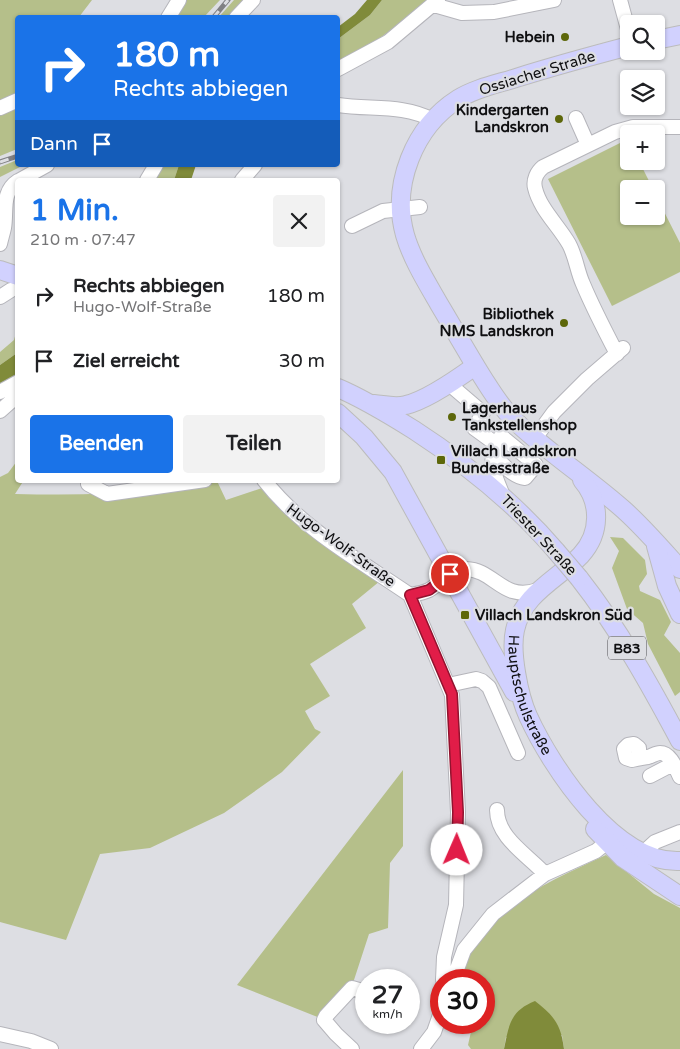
<!DOCTYPE html>
<html lang="de">
<meta charset="utf-8">
<style>
body{margin:0;font-family:"Varela Round",sans-serif;background:#f2f2f2;color:#202124;height:100vh;display:flex;flex-direction:column;font-size:19px;white-space:nowrap}
*{box-sizing:border-box;margin:0}
p{font-size:16px;color:#757577}
.icon{flex:none;width:28px;height:28px;fill:none;stroke:currentColor;stroke-width:2;stroke-linecap:round;stroke-linejoin:round}
.map{position:relative;flex:1;overflow:hidden}
.drawer{position:absolute;left:15px;top:178px;width:325px;height:305px;display:flex;flex-direction:column;background:#fff;border-radius:5px;box-shadow:0 1px 4px #0004}
.drawer>*{flex:none}
.hud{position:absolute;left:15px;top:15px;width:325px;height:152px;border-radius:5px;box-shadow:0 1px 4px #0004;background:#1a73e8;color:#fff;overflow:hidden}
.tools{position:absolute;left:620px;top:15px;display:grid;gap:10px}
.tools a{display:grid;place-items:center;width:45px;height:45px;border-radius:5px;background:#fff;box-shadow:0 1px 4px #0004;font-size:25px}
.speed{position:absolute;left:355px;top:969px;display:flex;gap:10px;font-size:25px;font-weight:700;text-align:center}
.speed>*{display:grid;place-content:center;width:65px;height:65px;border-radius:50%;background:#fff;box-shadow:0 1px 4px #0004;line-height:1}
.speed small{font-size:12px;font-weight:400}
.speed .limit{border:8px solid #d22;background:#fff;color:#111}
.pin{position:absolute;display:grid;place-items:center;width:42px;height:42px;color:#fff;margin:-21px;border:2px solid #fff;border-radius:50%;box-shadow:0 1px 5px #0007}
.me{position:absolute;width:55px;margin:-28px;rotate:1deg;stroke-linejoin:round;filter:drop-shadow(0 0 4px #0008)}
.turn{display:flex;align-items:center;gap:18px;height:105px;padding:0 15px;font-size:22px}
.turn .icon{width:65px;height:65px;stroke-width:2.5}
.turn b{display:block;font-size:35px;line-height:42px}
.then{display:flex;align-items:center;height:48px;padding:0 15px;background:#0003;gap:10px;font-size:19px}
.round{display:grid;place-items:center;flex:none;width:52px;height:52px;border-radius:5px;background:#f2f2f2}
.head{display:flex;align-items:center;justify-content:space-between;height:85px;padding:0 15px}
h1{font-size:30px;font-weight:800;line-height:38px;color:#1a73e8}
.cta{display:flex;gap:10px;margin-top:auto;padding:10px 15px}
.cta a{flex:1;height:58px;border-radius:5px;background:#1a73e8;color:#fff;font-size:20px;font-weight:800;line-height:58px;text-align:center}
.cta a+a{background:#f2f2f2;color:#202124}
ul{padding:0;list-style:none}
li{display:flex;align-items:center;gap:15px;height:65px;padding:0 15px}
li div{flex:1}
li b{display:block;font-size:19px}
li em{font-style:normal}
.map>svg:first-child{display:block}
.green{fill:#b5bf8a}
.water{fill:#808b3a}
.lines{fill:none;stroke-linecap:round;stroke-linejoin:round}
.minor-casing{stroke:#b5b5bb;stroke-width:16}
.major-casing{stroke:#bcbcbc;stroke-width:20}
.minor{stroke:#fff;stroke-width:14}
.major{stroke:#d1d1fe;stroke-width:18}
.rail-casing{stroke:#808084;stroke-width:5}
.rail{stroke:#dddee3;stroke-width:3;stroke-dasharray:9;stroke-linecap:butt}
.major-bridge-casing{stroke:#bcbcbc;stroke-width:20;stroke-linecap:butt}
.major-bridge{stroke:#d1d1fe;stroke-width:18}
.route-casing{stroke:#92132f;stroke-width:12}
.route{stroke:#e11d48;stroke-width:9}
.poi-dot{fill:#5d670a;stroke:#dddee3;stroke-width:2}
.labels{text-anchor:middle;stroke-width:4.5;stroke-linejoin:round;paint-order:stroke}
.shield{fill:#dddee3;stroke:#4d4d50;stroke-width:1}
.shield-label{font-size:14px;font-weight:bold;fill:#0f0f11}
.poi-label{font-size:15px;font-weight:bold;fill:#0f0f11;stroke:#dddee3;text-anchor:end}
.street-label{font-size:15px;fill:#0f0f11;stroke:#dddee3}
</style>
<div class="map">
<svg width="680" height="1049" viewBox="0 0 680 1049">
<rect width="100%" height="100%" fill="#dddee3"/>
<path class="green" d="M 0,0 L 92,0 L 79,17 L 18,18 L 17,149 L 0,156 Z
M 183,0 L 220,0 L 204,17 L 170,18 Z
M 234,0 L 246,0 L 230,17 L 218,18 Z
M 382,0 L 430,0 C 400,24 371,46 338,64 L 338,39 L 370,15 Z
M 628,139 L 629,161 L 639,161 L 653,189 L 629,189 L 629,216 L 656,216 L 656,196 L 680,243 L 680,272 L 612,306 L 548,179 Z
M 17,160 L 18,165 L 24,165 L 0,177 L 0,167 Z
M 163,165 L 179,165 L 174,180 L 153,180 Z
M 17,329 L 17,353 L 0,365 L 0,352 L 14,340 Z
M 17,461 L 18,480 L 24,480 L 15,494 C 62,495 109,495 157,490 C 177,488 197,487 217,481 L 226,500 L 262,488 L 380,581 L 352,604 L 366,628 L 310,664 L 330,696 L 305,711 L 315,729 L 321,732 L 282,772 L 224,813 L 150,848 L 100,854 L 66,940 L 0,922 L 0,477 L 8,473 Z
M 610,537 L 623,538 L 645,560 L 647,574 L 639,586 L 640,591 L 660,600 L 671,622 L 664,635 L 680,653 L 680,692 L 675,696 L 648,644 L 643,623 L 627,609 L 612,568 L 619,551 Z
M 403,770 L 403,846 L 390,863 L 388,928 L 369,934 L 353,983 L 320,1018 L 237,985 Z
M 606,855 L 654,894 L 680,908 L 680,1049 L 564,1049 L 562,1035 L 506,1037 L 504,1049 L 471,1049 L 468,1045 L 473,1023 L 471,1023 L 484,1022 L 484,980 L 459,980 C 463,970 466,957 472,948 C 502,900 557,878 606,855 Z"/>
<path class="water" d="M 367,0 L 382,0 L 370,15 L 338,39 L 338,27 L 355,14 Z
M 179,165 L 196,165 L 191,180 L 174,180 Z
M 17,353 L 17,375 L 0,386 L 0,365 Z
M 535,1001 C 554,1016 561,1024 564,1049 L 504,1049 C 509,1025 510,1011 535,1001 Z"/>
<g class="lines">
<defs>
<path id="minor" d="M 620,0 L 629,33
M 434,5 L 462,13 L 494,12 L 554,0
M 168,18 L 179,0
M 236,18 L 253,0
M 338,69 L 388,42 L 438,0
M 338,105 C 371,110 403,104 433,120
M 0,108 L 18,100
M 576,118 L 588,145
M 20,180 L 47,165
M 147,180 L 156,165
M 242,180 L 255,165
M 352,226 L 383,211 L 420,207
M 0,244 C 1,239 3,233 4,228 C 7,211 1,192 18,181
M 0,297 L 11,290
M 617,354 C 605,331 593,308 583,284 C 577,271 576,257 569,244 C 558,225 540,209 535,188 C 533,180 537,172 543,167 L 615,132 L 633,127 L 680,127
M 448,383 L 483,413 L 474,428 L 496,444 C 496,447 496,452 497,456 C 501,465 515,477 525,478 L 536,465 L 501,436
M 0,392 L 18,382
M 0,411 L 18,395
M 535,438 L 554,412 L 587,379 L 623,348
M 494,449 C 489,466 497,480 503,496
M 264,480 C 302,529 359,560 410,595 C 416,594 423,593 429,590 C 442,583 450,569 466,569 C 495,570 502,602 538,590
M 88,484 L 107,494 L 205,480
M 410,595 L 452,695 L 458,812 L 456,905 L 444,957 L 443,980
M 448,685 L 476,679 L 482,681 L 489,687 L 518,753
M 642,757 L 639,754 L 639,748 L 634,744 L 628,745 L 624,749 L 626,758 L 632,760 C 638,758 642,758 648,757 C 652,756 656,753 660,753 C 671,753 676,769 680,777
M 650,776 L 673,764
M 497,810 C 497,838 528,855 545,874
M 643,853 L 655,842 L 680,832
M 453,980 L 464,950 L 493,914 L 545,874 L 596,851 L 606,843
M 0,1034 L 31,1041 L 51,1049
M 352,1049 L 336,1034 L 324,1020 L 326,1016 L 352,988 L 366,992
M 421,1049 L 434,1032 L 441,1012"/>
<g id="major">
<path d="M 656,40 L 680,35"/>
<path d="M 629,46 C 591,56 554,66 516,78 C 497,84 476,88 458,99 C 414,127 391,185 405,235 C 412,259 427,283 439,304 C 454,329 468,354 483,378 C 492,392 501,407 513,419 C 547,452 588,478 624,510 C 644,528 662,549 680,569"/>
<path d="M 0,270 L 18,276"/>
<path d="M 338,388 C 364,399 390,415 414,430 C 468,465 515,503 556,551"/>
<path d="M 374,404 C 385,405 396,408 406,405 C 427,400 457,379 475,366"/>
<path d="M 338,413 L 364,437 L 393,472 L 514,692"/>
<path id="s1" d="M 582,480 C 601,502 601,533 581,555 C 557,580 523,593 515,630 C 510,652 519,696 528,716 C 552,768 615,864 680,861"/>
<path d="M 656,546 L 667,586 L 680,614"/>
<path d="M 579,578 C 619,629 650,685 680,741"/>
<path d="M 595,829 L 623,858 L 680,896"/>
</g>
</defs>
<use href="#minor" class="minor-casing"/>
<use href="#major" class="major-casing"/>
<use href="#minor" class="minor"/>
<use href="#major" class="major"/>
<defs>
<path id="rail" d="M 213,18 L 228,0
M 0,162 L 18,156"/>
</defs>
<use href="#rail" class="rail-casing"/>
<use href="#rail" class="rail"/>
<defs>
<path id="major-bridge" d="M 556,551 L 579,578"/>
</defs>
<use href="#major-bridge" class="major-bridge-casing"/>
<use href="#major-bridge" class="major-bridge"/>
</g>
<g class="lines">
<defs>
<path id="route" d="M 450,574 L 429,590 L 410,595 L 452,694 L 458,812 L 457,850"/>
</defs>
<use href="#route" class="route-casing"/>
<use href="#route" class="route"/>
</g>
<g class="poi-dot">
<circle cx="565" cy="37" r="5"/>
<circle cx="559" cy="119" r="5"/>
<circle cx="564" cy="323" r="5"/>
<circle cx="452" cy="417" r="5"/>
<rect x="436" y="455" width="10" height="10" rx="2.5"/>
<rect x="460" y="610" width="10" height="10" rx="2.5"/>
</g>
<g class="labels">
<rect class="shield" x="608" y="636.5" width="38" height="23" rx="4"/>
<g class="shield-label">
<text x="627" y="653">B83</text>
</g>
<g class="poi-label">
<text x="555" y="42">Hebein</text>
<text x="549" y="115">Kindergarten<tspan x="549" dy="17">Landskron</tspan></text>
<text x="554" y="319">Bibliothek<tspan x="554" dy="17">NMS Landskron</tspan></text>
<text x="462" y="413" text-anchor="start">Lagerhaus<tspan x="462" dy="17">Tankstellenshop</tspan></text>
<text x="451" y="456" text-anchor="start">Villach Landskron<tspan x="451" dy="17">Bundesstraße</tspan></text>
<text x="475" y="620" text-anchor="start">Villach Landskron Süd</text>
</g>
<g class="street-label">
<text transform="translate(537 73) rotate(-17)" y="5">Ossiacher Straße</text>
<text transform="translate(539 535) rotate(47)" y="5">Triester Straße</text>
<text transform="translate(341 545) rotate(36)" y="5">Hugo-Wolf-Straße</text>
<text dy="5" stroke="none"><textPath href="#s1" startOffset="252">Hauptschulstraße</textPath></text>
</g>
</g>
</svg>
<div class="tools">
<a><svg class="icon" aria-label="search" viewBox="0 0 24 24"><circle cx="10" cy="10" r="6"/><path d="M15 15l6 6"/></svg></a>
<a><svg class="icon" aria-label="layers" viewBox="0 0 24 24"><path d="M12 4l9 5-9 5-9-5zM3 14l9 5 9-5"/></svg></a>
<a>+</a>
<a>−</a>
</div>
<div class="speed"><div>27<small>km/h</small></div><div class="limit">30</div></div>
<div class="pin" style="left:450px;top:574px;background:#d93025"><svg class="icon" aria-label="arrive" viewBox="0 0 24 24"><path d="M6 21V4h12l-3 4 3 4H6"/></svg></div>
<svg class="me" style="left:457px;top:850px" viewBox="-20 -20 40 40"><circle r="19" fill="#fff"/><path d="M0-13L10 11 0 6-10 11z" fill="#e11d48"/></svg>
<div class="hud">
<div class="turn"><svg class="icon" aria-label="right" viewBox="0 0 24 24"><path d="M7 20v-9h11M14 6l5 5-5 5"/></svg><div><b>180 m</b>Rechts abbiegen</div></div>
<div class="then">Dann<svg class="icon" aria-label="arrive" viewBox="0 0 24 24"><path d="M6 21V4h12l-3 4 3 4H6"/></svg></div>
</div>
<section class="drawer">
<div class="head"><div><h1>1 Min.</h1><p>210 m · 07:47</p></div><a class="round"><svg class="icon" aria-label="close" viewBox="0 0 24 24"><path d="M6 6l12 12M18 6L6 18"/></svg></a></div>
<ul>
<li><svg class="icon" aria-label="right" viewBox="0 0 24 24"><path d="M7 20v-9h11M14 6l5 5-5 5"/></svg><div><b>Rechts abbiegen</b><p>Hugo-Wolf-Straße</p></div><em>180 m</em></li>
<li><svg class="icon" aria-label="arrive" viewBox="0 0 24 24"><path d="M6 21V4h12l-3 4 3 4H6"/></svg><div><b>Ziel erreicht</b></div><em>30 m</em></li>
</ul>
<div class="cta"><a>Beenden</a><a>Teilen</a></div>
</section>
</div>
